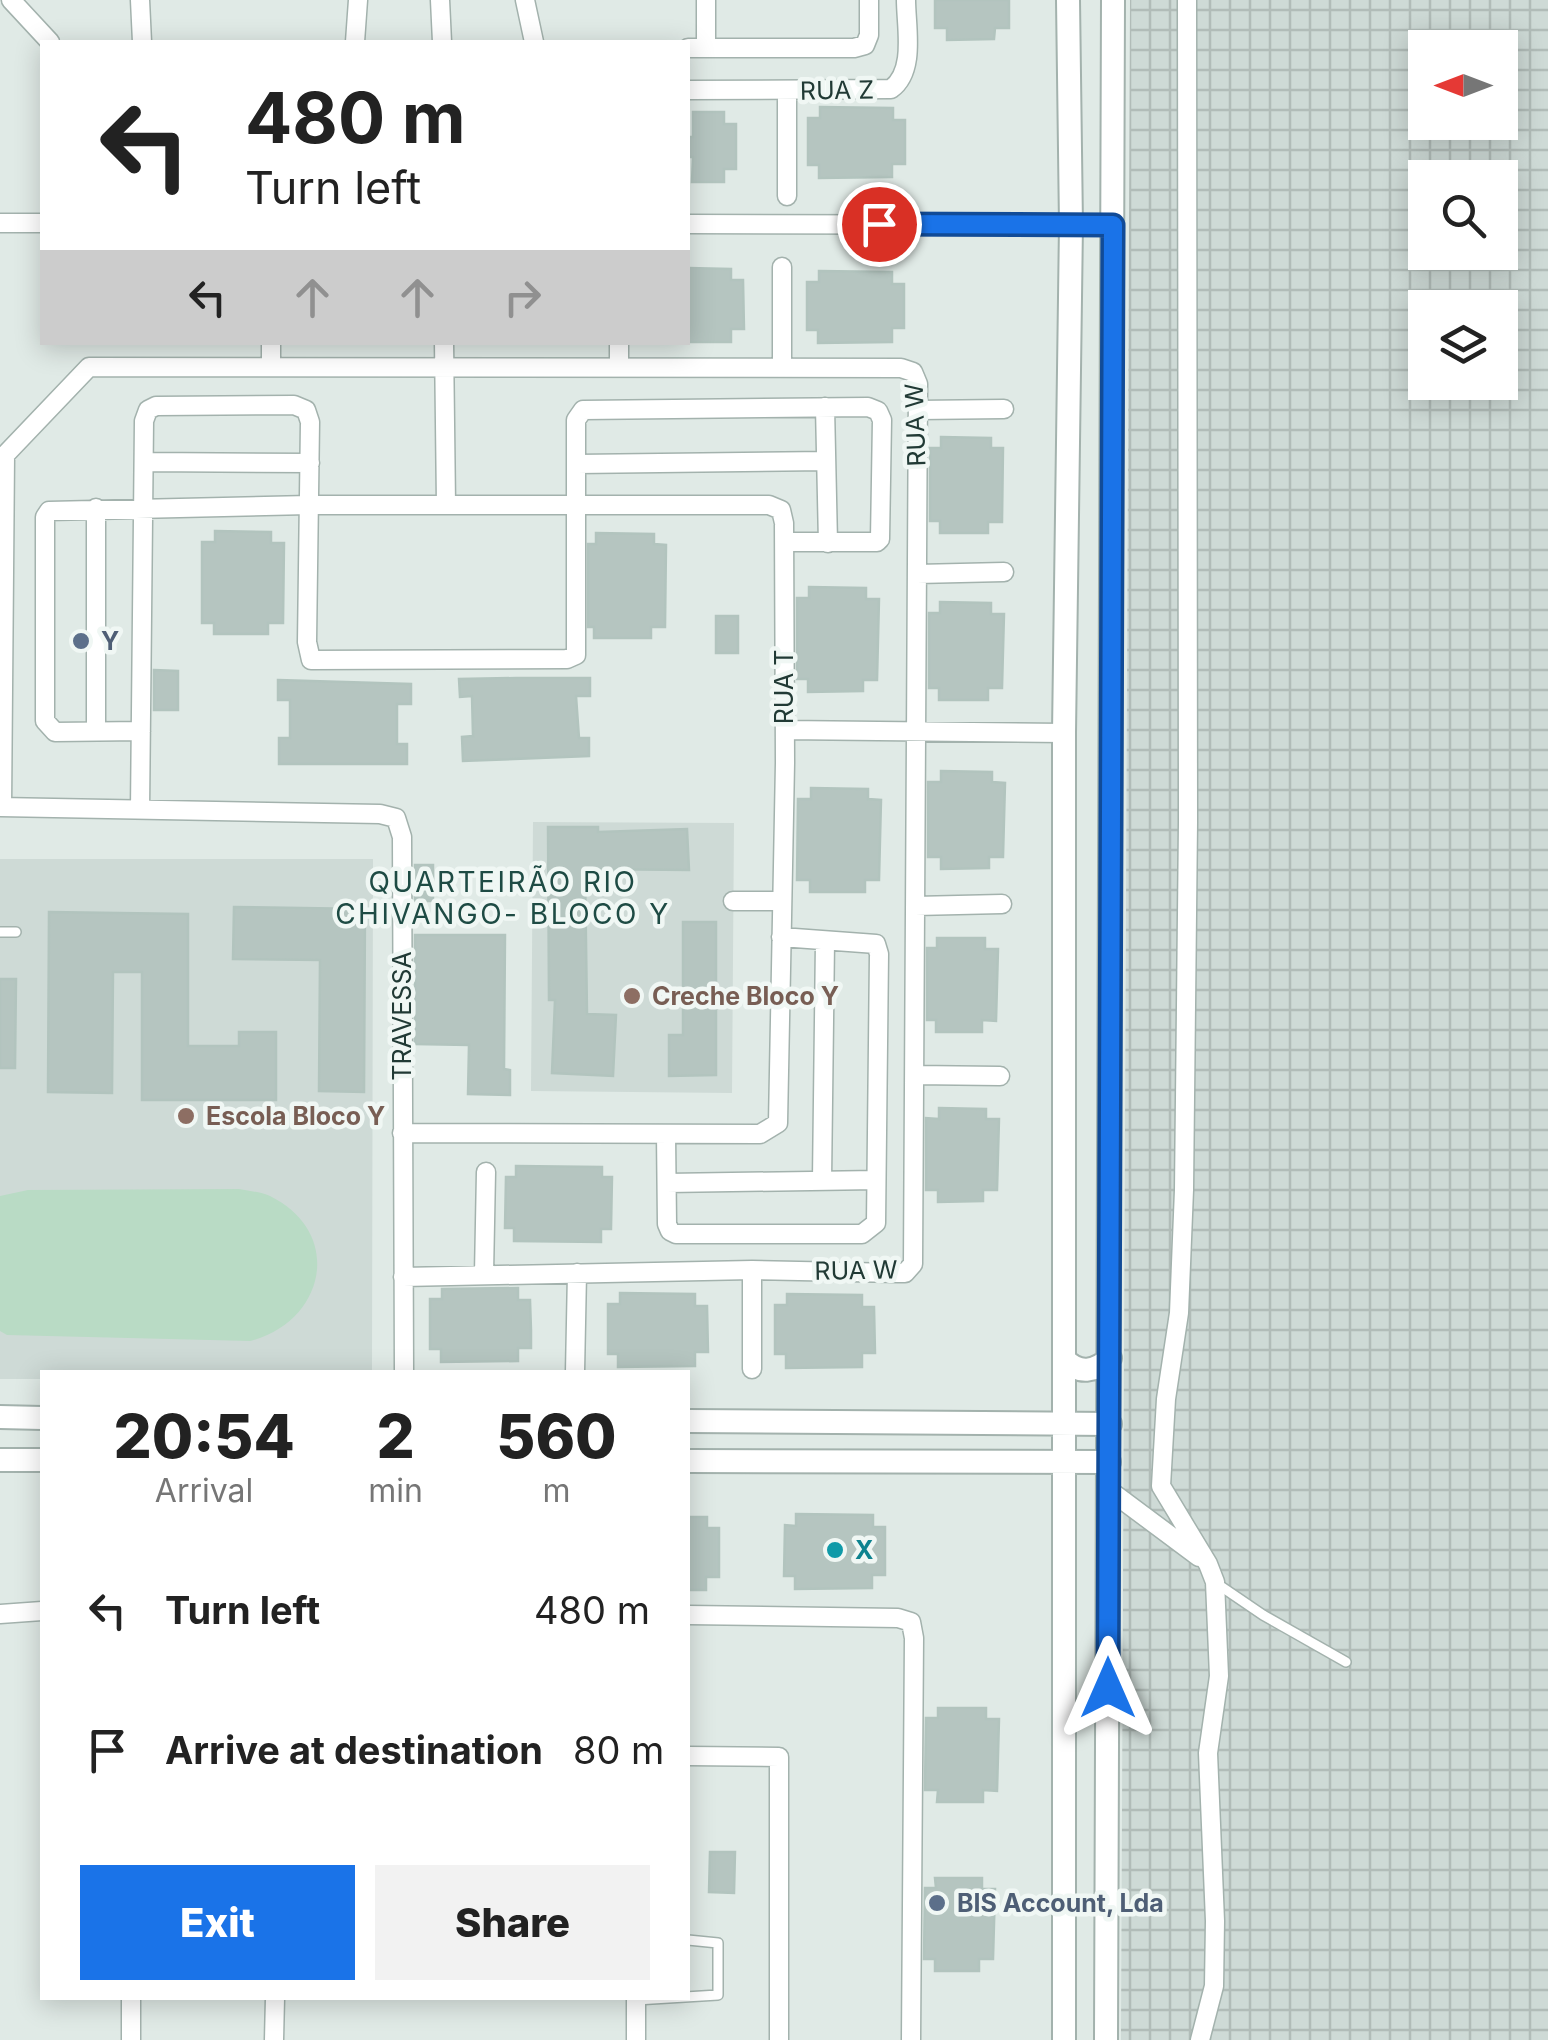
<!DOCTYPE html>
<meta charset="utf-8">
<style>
body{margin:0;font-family:Inter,sans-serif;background:#f2f2f2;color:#222;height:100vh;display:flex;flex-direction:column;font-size:38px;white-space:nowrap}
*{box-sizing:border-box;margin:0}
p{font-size:32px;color:#767676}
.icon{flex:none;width:55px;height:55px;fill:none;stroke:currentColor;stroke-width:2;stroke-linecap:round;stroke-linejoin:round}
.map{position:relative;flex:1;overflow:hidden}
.panel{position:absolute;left:40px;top:1370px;width:650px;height:630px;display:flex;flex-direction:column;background:#fff;border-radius:0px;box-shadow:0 5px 25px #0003}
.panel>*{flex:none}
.top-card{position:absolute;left:40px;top:40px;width:650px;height:305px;border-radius:0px;box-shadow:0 5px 25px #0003;background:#fff;color:#222;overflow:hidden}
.needle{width:65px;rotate:270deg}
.fabs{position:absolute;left:1408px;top:30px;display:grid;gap:20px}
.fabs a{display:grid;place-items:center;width:110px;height:110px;border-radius:0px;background:#fff;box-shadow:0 5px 25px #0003;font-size:50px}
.pin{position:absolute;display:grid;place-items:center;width:85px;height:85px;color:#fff;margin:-42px;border:5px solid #fff;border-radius:50%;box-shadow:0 2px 10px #0007}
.me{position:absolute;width:110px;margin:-55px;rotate:0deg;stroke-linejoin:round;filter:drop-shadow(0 0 8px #0008)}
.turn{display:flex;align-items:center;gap:35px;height:210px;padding:0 40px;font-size:45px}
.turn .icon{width:130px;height:130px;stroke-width:2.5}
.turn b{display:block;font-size:70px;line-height:85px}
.lanes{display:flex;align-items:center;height:95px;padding:0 40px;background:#0003;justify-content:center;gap:50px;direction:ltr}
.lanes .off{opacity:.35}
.eta{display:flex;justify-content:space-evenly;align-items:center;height:170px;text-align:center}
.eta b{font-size:60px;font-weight:800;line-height:70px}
.action{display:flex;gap:20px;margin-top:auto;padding:20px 40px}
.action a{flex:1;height:115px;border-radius:0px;background:#1a73e8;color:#fff;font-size:40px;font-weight:800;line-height:115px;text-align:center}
.action a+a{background:#f2f2f2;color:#222}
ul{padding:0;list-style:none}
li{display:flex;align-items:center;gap:30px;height:140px;padding:0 40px}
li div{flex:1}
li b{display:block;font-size:38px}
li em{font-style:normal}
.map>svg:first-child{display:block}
.built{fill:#cedad6}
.industrial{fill:url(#industrial-grid);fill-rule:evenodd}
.pitch{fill:#b9dbc5}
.building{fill:#b5c5c0;stroke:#b2c4be;stroke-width:2.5}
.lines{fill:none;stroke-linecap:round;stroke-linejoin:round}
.service-casing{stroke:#a3b2ad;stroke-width:12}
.minor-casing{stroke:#a3b2ad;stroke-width:21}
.tertiary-casing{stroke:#a3b2ad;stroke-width:26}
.service{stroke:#fff;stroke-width:9}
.minor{stroke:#fff;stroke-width:18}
.tertiary{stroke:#fff;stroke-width:22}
.route-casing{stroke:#114b97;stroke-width:25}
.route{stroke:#1a73e8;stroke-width:18}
.service-dot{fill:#5c6f8a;stroke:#f0f7f4;stroke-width:4}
.education-dot{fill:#8d6e63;stroke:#f0f7f4;stroke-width:4}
.culture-dot{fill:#0f9aa8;stroke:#f0f7f4;stroke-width:4}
.labels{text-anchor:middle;stroke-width:9;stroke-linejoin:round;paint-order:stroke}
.street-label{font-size:25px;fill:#213a35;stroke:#f0f7f4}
.service-label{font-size:25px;font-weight:bold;fill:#4e5e75;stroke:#f0f7f4;text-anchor:start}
.education-label{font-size:25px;font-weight:bold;fill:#785e54;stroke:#f0f7f4;text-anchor:start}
.culture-label{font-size:25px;font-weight:bold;fill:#0d838f;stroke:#f0f7f4;text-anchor:start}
.neighbourhood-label{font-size:28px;letter-spacing:2.5px;fill:#1e4b44;stroke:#f0f7f4}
</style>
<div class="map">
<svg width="1548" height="2040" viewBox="0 0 1548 2040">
<defs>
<pattern id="industrial-grid" width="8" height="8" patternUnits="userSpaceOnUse" patternTransform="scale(2.5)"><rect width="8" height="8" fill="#cedad6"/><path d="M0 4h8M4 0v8" fill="none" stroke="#b1bcb8"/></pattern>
</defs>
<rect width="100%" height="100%" fill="#e0eae6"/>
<path class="built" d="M 533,822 L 734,823 L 732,1093 L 531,1091 Z
M 0,859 L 373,859 L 372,1372 L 42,1372 L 42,1379 L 0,1379 Z"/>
<path class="industrial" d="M 1130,0 L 1548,0 L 1548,2040 L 1121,2040 ZM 1425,48 L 1500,48 L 1500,122 L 1425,122 ZM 1425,178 L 1500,178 L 1500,252 L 1425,252 ZM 1425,308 L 1500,308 L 1500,382 L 1425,382 Z"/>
<path class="pitch" d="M 239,1189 C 250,1191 261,1192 270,1196 C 345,1233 325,1322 250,1341 L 7,1335 L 0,1331 L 0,1196 L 28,1190 Z"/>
<path class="building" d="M 935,0 L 1009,0 L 1009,28 L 995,28 L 994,39 L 947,40 L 947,28 L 935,28 Z
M 820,107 L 893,108 L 893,120 L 905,120 L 905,164 L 892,164 L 892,177 L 819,178 L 819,165 L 808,165 L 808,118 L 820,118 Z
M 693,112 L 724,112 L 724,124 L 736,124 L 736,169 L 724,169 L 724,182 L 692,182 L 693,157 L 688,157 L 688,137 L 693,137 Z
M 688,268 L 731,269 L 731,280 L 743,280 L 744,329 L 731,329 L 731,342 L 688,342 Z
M 819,271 L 892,272 L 892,284 L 904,284 L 904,328 L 892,328 L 892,342 L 818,343 L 818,330 L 807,330 L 807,282 L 819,282 Z
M 941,437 L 991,438 L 991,448 L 1003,448 L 1002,522 L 988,522 L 988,533 L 940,533 L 940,521 L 930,521 L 930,448 L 941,448 Z
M 215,531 L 271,532 L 271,543 L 284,543 L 283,623 L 268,623 L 268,634 L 214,634 L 214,623 L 202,623 L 202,542 L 215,542 Z
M 596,533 L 654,534 L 654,544 L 666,545 L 665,627 L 651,627 L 651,638 L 594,638 L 594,627 L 588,627 L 588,544 L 596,544 Z
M 809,587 L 866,588 L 866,599 L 879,599 L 877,680 L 863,680 L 863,691 L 808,692 L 808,679 L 797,679 L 797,598 L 809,598 Z
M 940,602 L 991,603 L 991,614 L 1004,614 L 1002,688 L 988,688 L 988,700 L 939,700 L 939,688 L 929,688 L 929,613 L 940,613 Z
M 716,616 L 738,616 L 738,653 L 716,653 Z
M 154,670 L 178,671 L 178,710 L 154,710 Z
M 516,678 L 590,678 L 590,696 L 576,696 L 579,738 L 589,738 L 589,756 L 463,761 L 462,737 L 473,736 L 472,696 L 460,697 L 459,679 Z
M 278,680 L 411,684 L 411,704 L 397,704 L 397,744 L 407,744 L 407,764 L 279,764 L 279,738 L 290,738 L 290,700 L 278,700 Z
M 941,771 L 992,772 L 992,782 L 1005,783 L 1003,857 L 989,857 L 989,868 L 941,869 L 941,857 L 928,857 L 928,782 L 941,782 Z
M 811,788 L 868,789 L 868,799 L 881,800 L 879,880 L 865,880 L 865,892 L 810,892 L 810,880 L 797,880 L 798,799 L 811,799 Z
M 548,827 L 598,827 L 598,832 L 687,829 L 689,870 L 585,869 L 587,1014 L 616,1015 L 613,1076 L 552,1073 L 555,1000 L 549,1000 Z
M 415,865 L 433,865 L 433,901 L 415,901 Z
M 234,907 L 365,909 L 364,1092 L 319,1091 L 320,960 L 233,959 Z
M 49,912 L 188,914 L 188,1046 L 239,1046 L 239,1032 L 276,1032 L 276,1100 L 142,1100 L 142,972 L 113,972 L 112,1093 L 48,1092 Z
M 683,922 L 716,922 L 716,1075 L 669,1076 L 669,1035 L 683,1035 Z
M 415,935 L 505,935 L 504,1069 L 510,1070 L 510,1095 L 468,1094 L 469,1045 L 415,1044 Z
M 937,938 L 985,938 L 985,949 L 998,949 L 996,1021 L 982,1020 L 982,1032 L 936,1032 L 936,1020 L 927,1020 L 927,948 L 937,948 Z
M 0,979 L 16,979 L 15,1068 L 0,1068 Z
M 939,1108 L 986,1109 L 986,1119 L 999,1119 L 997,1190 L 983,1190 L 983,1201 L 938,1202 L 938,1190 L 926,1190 L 926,1118 L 939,1119 Z
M 516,1166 L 602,1167 L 602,1177 L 612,1177 L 611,1229 L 601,1229 L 601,1242 L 514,1241 L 514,1228 L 505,1228 L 506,1177 L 516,1177 Z
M 518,1288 L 518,1300 L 530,1300 L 531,1330 L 531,1348 L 518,1348 L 518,1361 L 441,1362 L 441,1349 L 430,1349 L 430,1299 L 442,1299 L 442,1289 Z
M 620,1293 L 695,1294 L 695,1306 L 707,1306 L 708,1352 L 695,1352 L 695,1366 L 618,1367 L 618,1354 L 608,1354 L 608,1304 L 620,1304 Z
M 787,1294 L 862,1295 L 862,1307 L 874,1307 L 875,1353 L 862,1353 L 862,1367 L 786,1368 L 786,1354 L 775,1354 L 775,1305 L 787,1305 Z
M 796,1514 L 873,1515 L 873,1527 L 885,1527 L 885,1575 L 872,1575 L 872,1588 L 795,1589 L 795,1576 L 784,1576 L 785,1525 L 796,1526 Z
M 688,1517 L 707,1517 L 707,1528 L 719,1528 L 719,1577 L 706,1577 L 706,1590 L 688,1590 Z
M 938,1708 L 986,1708 L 986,1719 L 999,1719 L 997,1791 L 983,1790 L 983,1802 L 937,1802 L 938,1790 L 925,1790 L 926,1718 L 938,1718 Z
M 710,1852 L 735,1852 L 734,1893 L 709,1892 Z
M 935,1878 L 982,1878 L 982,1889 L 995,1889 L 993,1959 L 979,1959 L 979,1971 L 935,1971 L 935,1959 L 924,1959 L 925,1888 L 936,1888 Z"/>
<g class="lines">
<defs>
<path id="service" d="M 0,932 L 16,932
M 1216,1583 L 1263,1615 L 1346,1662
M 636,2000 L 718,1995 L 718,1943 L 688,1940"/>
<path id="minor" d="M 11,0 L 50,42
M 140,0 L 142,42
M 440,0 L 442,42
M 525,0 L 534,42
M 706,0 L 706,48
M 1187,0 L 1188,822 L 1184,1190 L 1179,1313 L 1166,1399 L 1161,1486 L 1208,1564 L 1215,1582 L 1219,1676 L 1208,1753 L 1215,1921 L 1214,1986 L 1200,2040
M 355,42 L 358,0
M 688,48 L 854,48 L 865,45 L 869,35 L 869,0
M 688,90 L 891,89 C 916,71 906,27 906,0
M 787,196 L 787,90
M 0,223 L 42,223
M 688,224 L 1113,225
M 782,267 L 782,367
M 444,342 L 446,505
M 619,342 L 619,367
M 271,365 L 271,342
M 825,407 L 828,543
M 918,410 L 1004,409
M 144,462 L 310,463
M 577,464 L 826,461
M 917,574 L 1004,572
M 96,730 L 96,508
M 785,730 L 1064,733
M 141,731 L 55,732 L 45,721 L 45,517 L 49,511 L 309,505 L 769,505 L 781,510 L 784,523 L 785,763 L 778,1123 L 760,1134 L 402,1133
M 0,807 L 380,814 L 396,818 L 402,837 L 404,1372
M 2,807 L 5,455 L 89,367 L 901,368 L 913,372 L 918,384 L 913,1264 L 905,1273 L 898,1273 L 752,1270 L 403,1277
M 140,810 L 144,421 L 148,410 L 156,406 L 294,405 L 306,410 L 310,422 L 307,642 L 311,660 L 567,659 L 576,655 L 576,420 L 583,410 L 868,407 L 878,411 L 882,420 L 880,539 L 877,542 L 784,542
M 733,901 L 782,901
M 915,906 L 1002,904
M 915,1075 L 1000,1076
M 666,1135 L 667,1224 L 670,1231 L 676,1234 L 862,1234 L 876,1223 L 879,954 L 876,944 L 781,937
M 822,1180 L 825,941
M 667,1183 L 876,1180
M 484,1274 L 486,1172
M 752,1369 L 752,1270
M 575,1372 L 577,1273
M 1109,1490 L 1199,1557
M 0,1614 L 42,1611
M 688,1615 L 898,1618 L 911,1622 L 914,1638 L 911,2040
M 688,1756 L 779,1757 L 779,2040
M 636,1998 L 636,2040
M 131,2040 L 131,1998
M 274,2040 L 275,1998"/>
<path id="tertiary" d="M 1064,1359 C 1079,1375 1095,1372 1110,1358
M 0,1417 L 42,1418
M 688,1421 L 1110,1424
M 0,1460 L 42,1460
M 688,1461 L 1109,1462
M 1064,2040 L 1064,733 L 1071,225 L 1068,0
M 1106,2040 L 1113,0"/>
</defs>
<use href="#service" class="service-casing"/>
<use href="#minor" class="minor-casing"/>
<use href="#tertiary" class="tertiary-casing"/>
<use href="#service" class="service"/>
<use href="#minor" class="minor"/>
<use href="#tertiary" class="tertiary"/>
</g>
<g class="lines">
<defs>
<path id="route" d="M 879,224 L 1113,225 L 1108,1688"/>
</defs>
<use href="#route" class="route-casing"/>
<use href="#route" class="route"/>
</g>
<g class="service-dot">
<circle cx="81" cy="641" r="10"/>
<circle cx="937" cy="1903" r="10"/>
</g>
<g class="education-dot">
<circle cx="632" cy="996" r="10"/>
<circle cx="186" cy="1116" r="10"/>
</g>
<circle class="culture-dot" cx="835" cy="1550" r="10"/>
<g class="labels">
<g class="street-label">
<text transform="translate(837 90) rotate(-1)" y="9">RUA Z</text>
<text transform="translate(915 425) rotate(-92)" y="9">RUA W</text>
<text transform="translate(784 687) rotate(-90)" y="9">RUA T</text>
<text transform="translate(402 1016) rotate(-90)" y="9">TRAVESSA</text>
<text transform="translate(856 1270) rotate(-1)" y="9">RUA W</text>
</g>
<g class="service-label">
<text x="101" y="650">Y</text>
<text x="957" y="1912">BIS Account, Lda</text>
</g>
<g class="education-label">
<text x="652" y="1005">Creche Bloco Y</text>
<text x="206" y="1125">Escola Bloco Y</text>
</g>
<g class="culture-label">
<text x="855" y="1559">X</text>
</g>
<g class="neighbourhood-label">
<text x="503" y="892">QUARTEIRÃO RIO<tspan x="503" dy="32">CHIVANGO- BLOCO Y</tspan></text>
</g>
</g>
</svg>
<div class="fabs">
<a><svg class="needle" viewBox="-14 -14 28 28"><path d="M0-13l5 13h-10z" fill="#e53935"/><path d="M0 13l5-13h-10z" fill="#767676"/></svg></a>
<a><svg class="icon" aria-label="search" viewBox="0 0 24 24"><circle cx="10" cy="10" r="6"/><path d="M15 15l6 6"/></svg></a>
<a><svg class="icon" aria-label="layers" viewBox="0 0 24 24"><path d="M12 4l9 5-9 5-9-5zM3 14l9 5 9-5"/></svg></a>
</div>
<div class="pin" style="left:879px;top:224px;background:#d93025"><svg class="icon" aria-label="arrive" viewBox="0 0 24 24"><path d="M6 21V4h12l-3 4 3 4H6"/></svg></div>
<svg class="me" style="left:1108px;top:1688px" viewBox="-20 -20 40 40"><path d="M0-17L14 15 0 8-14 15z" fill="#1a73e8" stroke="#fff" stroke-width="4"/></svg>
<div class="top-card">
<div class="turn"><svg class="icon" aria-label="left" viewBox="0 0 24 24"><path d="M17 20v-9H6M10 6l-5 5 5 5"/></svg><div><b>480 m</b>Turn left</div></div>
<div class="lanes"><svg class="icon" aria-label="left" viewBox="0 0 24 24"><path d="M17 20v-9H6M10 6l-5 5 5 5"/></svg><svg class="icon off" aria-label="ahead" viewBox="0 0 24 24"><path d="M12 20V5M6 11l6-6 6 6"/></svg><svg class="icon off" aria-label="ahead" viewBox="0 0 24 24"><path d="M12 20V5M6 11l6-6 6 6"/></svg><svg class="icon off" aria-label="right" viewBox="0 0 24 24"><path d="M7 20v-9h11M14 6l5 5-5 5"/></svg></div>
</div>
<section class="panel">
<div class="eta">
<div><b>20:54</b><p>Arrival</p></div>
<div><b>2</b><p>min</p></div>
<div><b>560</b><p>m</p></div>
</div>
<ul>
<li><svg class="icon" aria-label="left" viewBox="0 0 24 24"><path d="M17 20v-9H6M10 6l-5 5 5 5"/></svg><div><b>Turn left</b></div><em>480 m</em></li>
<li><svg class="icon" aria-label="arrive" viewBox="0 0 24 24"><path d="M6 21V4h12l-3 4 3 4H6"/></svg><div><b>Arrive at destination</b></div><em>80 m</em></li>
</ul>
<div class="action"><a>Exit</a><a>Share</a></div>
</section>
</div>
